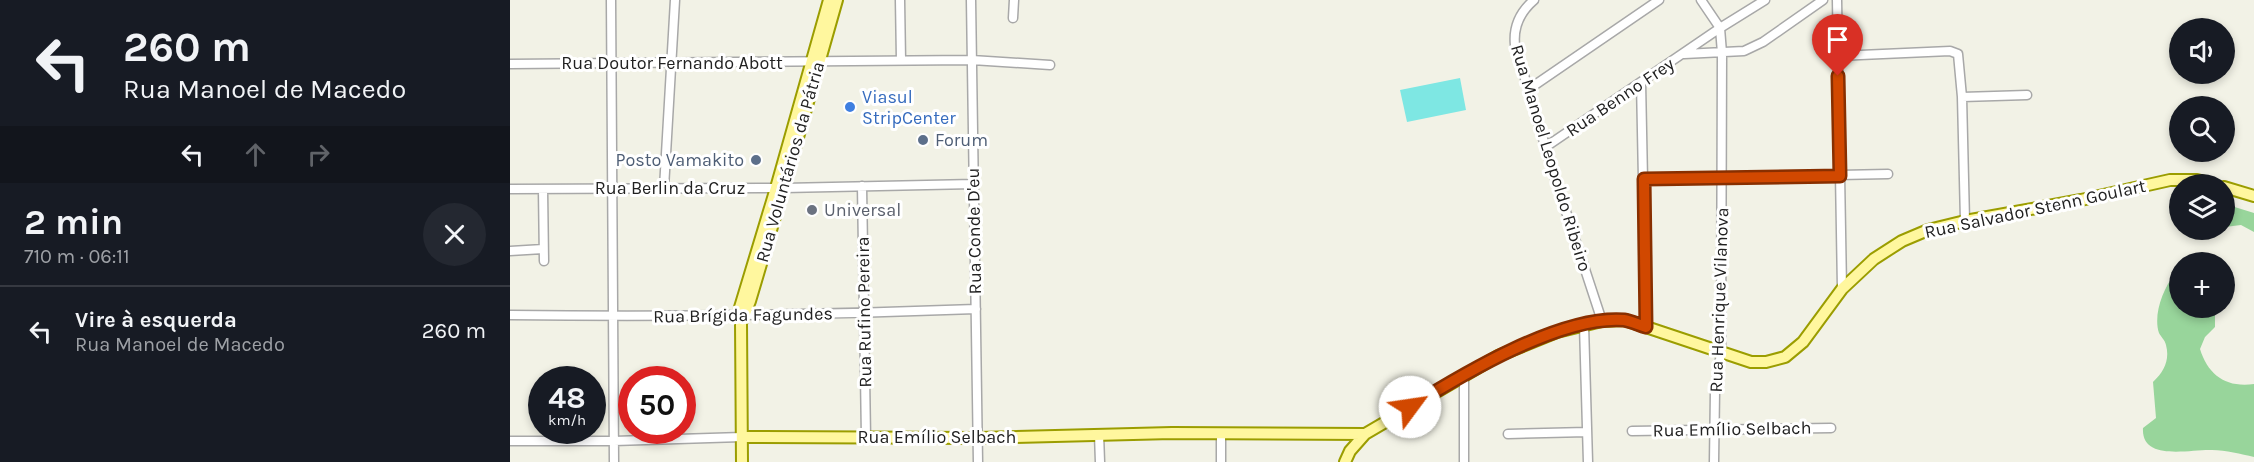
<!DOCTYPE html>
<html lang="pt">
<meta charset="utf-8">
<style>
body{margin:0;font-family:Karla,sans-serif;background:#242831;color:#f1f3f6;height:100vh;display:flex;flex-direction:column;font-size:22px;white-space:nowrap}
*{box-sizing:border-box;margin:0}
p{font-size:20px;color:#9ea1a6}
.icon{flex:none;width:33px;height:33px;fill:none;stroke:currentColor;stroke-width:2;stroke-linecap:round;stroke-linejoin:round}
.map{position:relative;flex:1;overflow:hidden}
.drawer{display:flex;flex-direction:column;background:#171b24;width:510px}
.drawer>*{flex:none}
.banner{background:#171b24;color:#f1f3f6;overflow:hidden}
.tools{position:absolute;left:1659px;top:18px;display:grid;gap:12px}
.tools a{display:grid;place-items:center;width:66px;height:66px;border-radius:50%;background:#171b24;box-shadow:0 3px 9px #0003;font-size:30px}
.speed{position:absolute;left:18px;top:366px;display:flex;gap:12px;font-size:30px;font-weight:700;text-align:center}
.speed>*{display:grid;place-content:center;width:78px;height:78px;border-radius:50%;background:#171b24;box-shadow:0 3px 9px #0003;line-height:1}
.speed small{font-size:15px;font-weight:400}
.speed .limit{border:9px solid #d22;background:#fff;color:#111}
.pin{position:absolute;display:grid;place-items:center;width:51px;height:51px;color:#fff;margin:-62px -26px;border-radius:50% 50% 50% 0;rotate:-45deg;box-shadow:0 0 6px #0007}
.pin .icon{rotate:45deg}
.me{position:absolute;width:66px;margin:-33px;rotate:59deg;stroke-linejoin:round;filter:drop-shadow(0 0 4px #0008)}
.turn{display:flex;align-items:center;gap:21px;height:126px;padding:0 24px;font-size:27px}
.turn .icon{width:78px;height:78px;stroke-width:2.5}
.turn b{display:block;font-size:42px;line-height:51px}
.lanes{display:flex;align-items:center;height:57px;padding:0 24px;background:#0003;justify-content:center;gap:30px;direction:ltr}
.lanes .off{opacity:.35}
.round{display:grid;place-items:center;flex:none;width:63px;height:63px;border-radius:32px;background:#242831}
.summary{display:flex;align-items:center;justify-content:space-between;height:102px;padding:0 24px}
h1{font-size:36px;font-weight:700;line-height:45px}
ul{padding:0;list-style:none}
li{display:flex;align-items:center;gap:18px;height:90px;padding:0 24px;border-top:2px solid #363941}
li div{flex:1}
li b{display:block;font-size:22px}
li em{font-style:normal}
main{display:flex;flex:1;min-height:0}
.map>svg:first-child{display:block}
.forest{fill:#98d59b}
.pitch{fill:#7ee7e3}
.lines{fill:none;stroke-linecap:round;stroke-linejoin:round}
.minor-casing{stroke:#a8a8a8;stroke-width:11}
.major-casing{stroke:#9b9d00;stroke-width:14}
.minor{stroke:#fff;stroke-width:8}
.major{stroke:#fff79e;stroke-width:10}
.route-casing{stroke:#882f00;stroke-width:15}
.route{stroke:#d14800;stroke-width:10}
.shop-dot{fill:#3f7fe0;stroke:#fff;stroke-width:2}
.service-dot{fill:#5c6f8a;stroke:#fff;stroke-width:2}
.worship-dot{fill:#6b7280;stroke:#fff;stroke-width:2}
.labels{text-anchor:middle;stroke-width:6;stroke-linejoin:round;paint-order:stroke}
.street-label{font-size:18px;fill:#212121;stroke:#fff}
.shop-label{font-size:18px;fill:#366cbe;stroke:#fff;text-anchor:start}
.service-label{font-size:18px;fill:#4e5e75;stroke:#fff;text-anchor:start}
.worship-label{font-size:18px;fill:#5b616d;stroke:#fff;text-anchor:start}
</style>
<main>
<section class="drawer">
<div class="banner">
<div class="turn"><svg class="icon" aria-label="left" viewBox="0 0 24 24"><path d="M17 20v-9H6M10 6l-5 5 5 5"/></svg><div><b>260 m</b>Rua Manoel de Macedo</div></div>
<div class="lanes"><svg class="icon" aria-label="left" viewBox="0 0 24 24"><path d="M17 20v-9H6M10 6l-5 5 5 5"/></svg><svg class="icon off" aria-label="ahead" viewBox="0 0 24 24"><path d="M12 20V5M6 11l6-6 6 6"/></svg><svg class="icon off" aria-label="right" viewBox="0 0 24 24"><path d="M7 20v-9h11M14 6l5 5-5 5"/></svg></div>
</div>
<div class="summary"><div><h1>2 min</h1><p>710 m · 06:11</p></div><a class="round"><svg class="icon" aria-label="close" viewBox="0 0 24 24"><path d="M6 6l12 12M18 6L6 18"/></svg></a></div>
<ul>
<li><svg class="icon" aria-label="left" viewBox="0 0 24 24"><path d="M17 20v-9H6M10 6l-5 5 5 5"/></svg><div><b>Vire à esquerda</b><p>Rua Manoel de Macedo</p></div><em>260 m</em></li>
</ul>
</section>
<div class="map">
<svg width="1744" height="462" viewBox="0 0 1744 462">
<rect width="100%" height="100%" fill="#f2f2e6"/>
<path class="forest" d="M 1715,204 L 1744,213 L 1744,232 L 1731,225 L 1715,227 Z
M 1664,275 L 1669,275 L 1670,308 L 1705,308 L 1705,327 L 1695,337 L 1690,349 C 1698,375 1716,388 1744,384 L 1744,457 C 1731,454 1716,450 1702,450 C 1680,449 1631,462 1633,428 L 1646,418 L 1643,382 C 1654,372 1660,360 1656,345 C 1655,340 1651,337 1649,333 C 1643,315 1653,289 1664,275 Z"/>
<path class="pitch" d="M 950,78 L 956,110 L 897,122 L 890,90 Z"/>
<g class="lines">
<defs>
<path id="minor" d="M 101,0 L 104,462
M 390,0 L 391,60
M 461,0 L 468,462
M 1024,0 C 1010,12 1003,26 1005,45 L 1042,169 L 1092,321
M 1191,0 L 1210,28 L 1212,53 L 1211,353 L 1205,391 L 1204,462
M 1327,0 L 1332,289
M 503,18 L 504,0
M 1174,54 L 1234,51 L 1253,42 L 1313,0
M 1328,56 L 1440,51 L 1448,54 L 1452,97 L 1455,221
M 0,64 L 462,60 L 540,65
M 1131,82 L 1136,327
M 1019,89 L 1149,0
M 1452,97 L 1517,95
M 1037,146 L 1210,28 L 1255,0
M 1134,179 L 1378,174
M 352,186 L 356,437
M 154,188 L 165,0
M 0,189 L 274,188 L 464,184
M 33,189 L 34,261
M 0,251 L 33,249
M 0,315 C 155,317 311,315 466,309
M 1074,325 L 1078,462
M 954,374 L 954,462
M 1122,431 L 1321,428
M 711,433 L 711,462
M 589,434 L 590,462
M 998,434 L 1077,432
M 0,441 L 104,441 L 232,437"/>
<path id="major" d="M 281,162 L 327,0
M 1714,187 L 1744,196
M 231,323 L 240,301 L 275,183
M 232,437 L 468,438 L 662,433 L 855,434
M 232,462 L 231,323 L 228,314 L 266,188 L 319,0
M 835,462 L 840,451 L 855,434 L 988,356 L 1047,332 L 1092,321 L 1115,320 L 1241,362 L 1256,362 L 1275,357 L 1293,342 L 1332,289 L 1364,259 L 1392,241 L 1418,230 L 1455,221 L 1571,200 L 1660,180 L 1687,180 L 1703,184"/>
</defs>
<use href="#minor" class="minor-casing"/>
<use href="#major" class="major-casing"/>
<use href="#minor" class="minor"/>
<use href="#major" class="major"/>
</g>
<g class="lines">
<defs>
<path id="route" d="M 900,407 C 953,374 1051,315 1114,320 C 1121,321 1129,325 1136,327 L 1134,179 L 1330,176 L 1328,76"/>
</defs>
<use href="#route" class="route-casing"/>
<use href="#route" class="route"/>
</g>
<circle class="shop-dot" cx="340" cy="107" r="6"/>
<g class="service-dot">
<circle cx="413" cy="140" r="6"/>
<circle cx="246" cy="160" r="6"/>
</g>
<circle class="worship-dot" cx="302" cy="210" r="6"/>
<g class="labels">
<g class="street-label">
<text x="162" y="69">Rua Doutor Fernando Abott</text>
<text transform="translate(1110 97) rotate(-34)" y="6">Rua Benno Frey</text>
<text transform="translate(1041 158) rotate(73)" y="6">Rua Manoel Leopoldo Ribeiro</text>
<text transform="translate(280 162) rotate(-74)" y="6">Rua Voluntários da Pátria</text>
<text x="160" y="194">Rua Berlin da Cruz</text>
<text transform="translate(1525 209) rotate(-12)" y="6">Rua Salvador Stenn Goulart</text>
<text transform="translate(464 231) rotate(-91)" y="6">Rua Conde D'eu</text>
<text transform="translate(1209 300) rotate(-88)" y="6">Rua Henrique Vilanova</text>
<text transform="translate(354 312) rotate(-91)" y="6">Rua Rufino Pereira</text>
<text transform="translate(233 315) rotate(-1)" y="6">Rua Brígida Fagundes</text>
<text transform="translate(1222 429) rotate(-1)" y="6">Rua Emílio Selbach</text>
<text x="427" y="443">Rua Emílio Selbach</text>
</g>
<g class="shop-label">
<text x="352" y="103">Viasul<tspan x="352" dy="21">StripCenter</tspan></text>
</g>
<g class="service-label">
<text x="425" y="146">Forum</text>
<text x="234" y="166" text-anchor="end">Posto Vamakito</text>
</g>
<g class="worship-label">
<text x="314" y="216">Universal</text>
</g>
</g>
</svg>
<div class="tools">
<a><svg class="icon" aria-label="sound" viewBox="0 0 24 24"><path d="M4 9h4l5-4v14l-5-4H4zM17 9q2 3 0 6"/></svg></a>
<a><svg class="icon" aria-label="search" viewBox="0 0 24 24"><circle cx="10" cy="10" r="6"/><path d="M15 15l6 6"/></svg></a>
<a><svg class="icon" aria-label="layers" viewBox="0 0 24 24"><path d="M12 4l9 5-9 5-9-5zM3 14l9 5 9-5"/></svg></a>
<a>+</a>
</div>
<div class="speed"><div>48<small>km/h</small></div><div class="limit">50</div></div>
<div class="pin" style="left:1328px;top:76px;background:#d93025"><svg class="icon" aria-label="arrive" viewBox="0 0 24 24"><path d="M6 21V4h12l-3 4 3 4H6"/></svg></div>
<svg class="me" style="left:900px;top:407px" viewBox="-20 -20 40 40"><circle r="19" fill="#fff"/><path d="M0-13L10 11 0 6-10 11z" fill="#d14800"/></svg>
</div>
</main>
